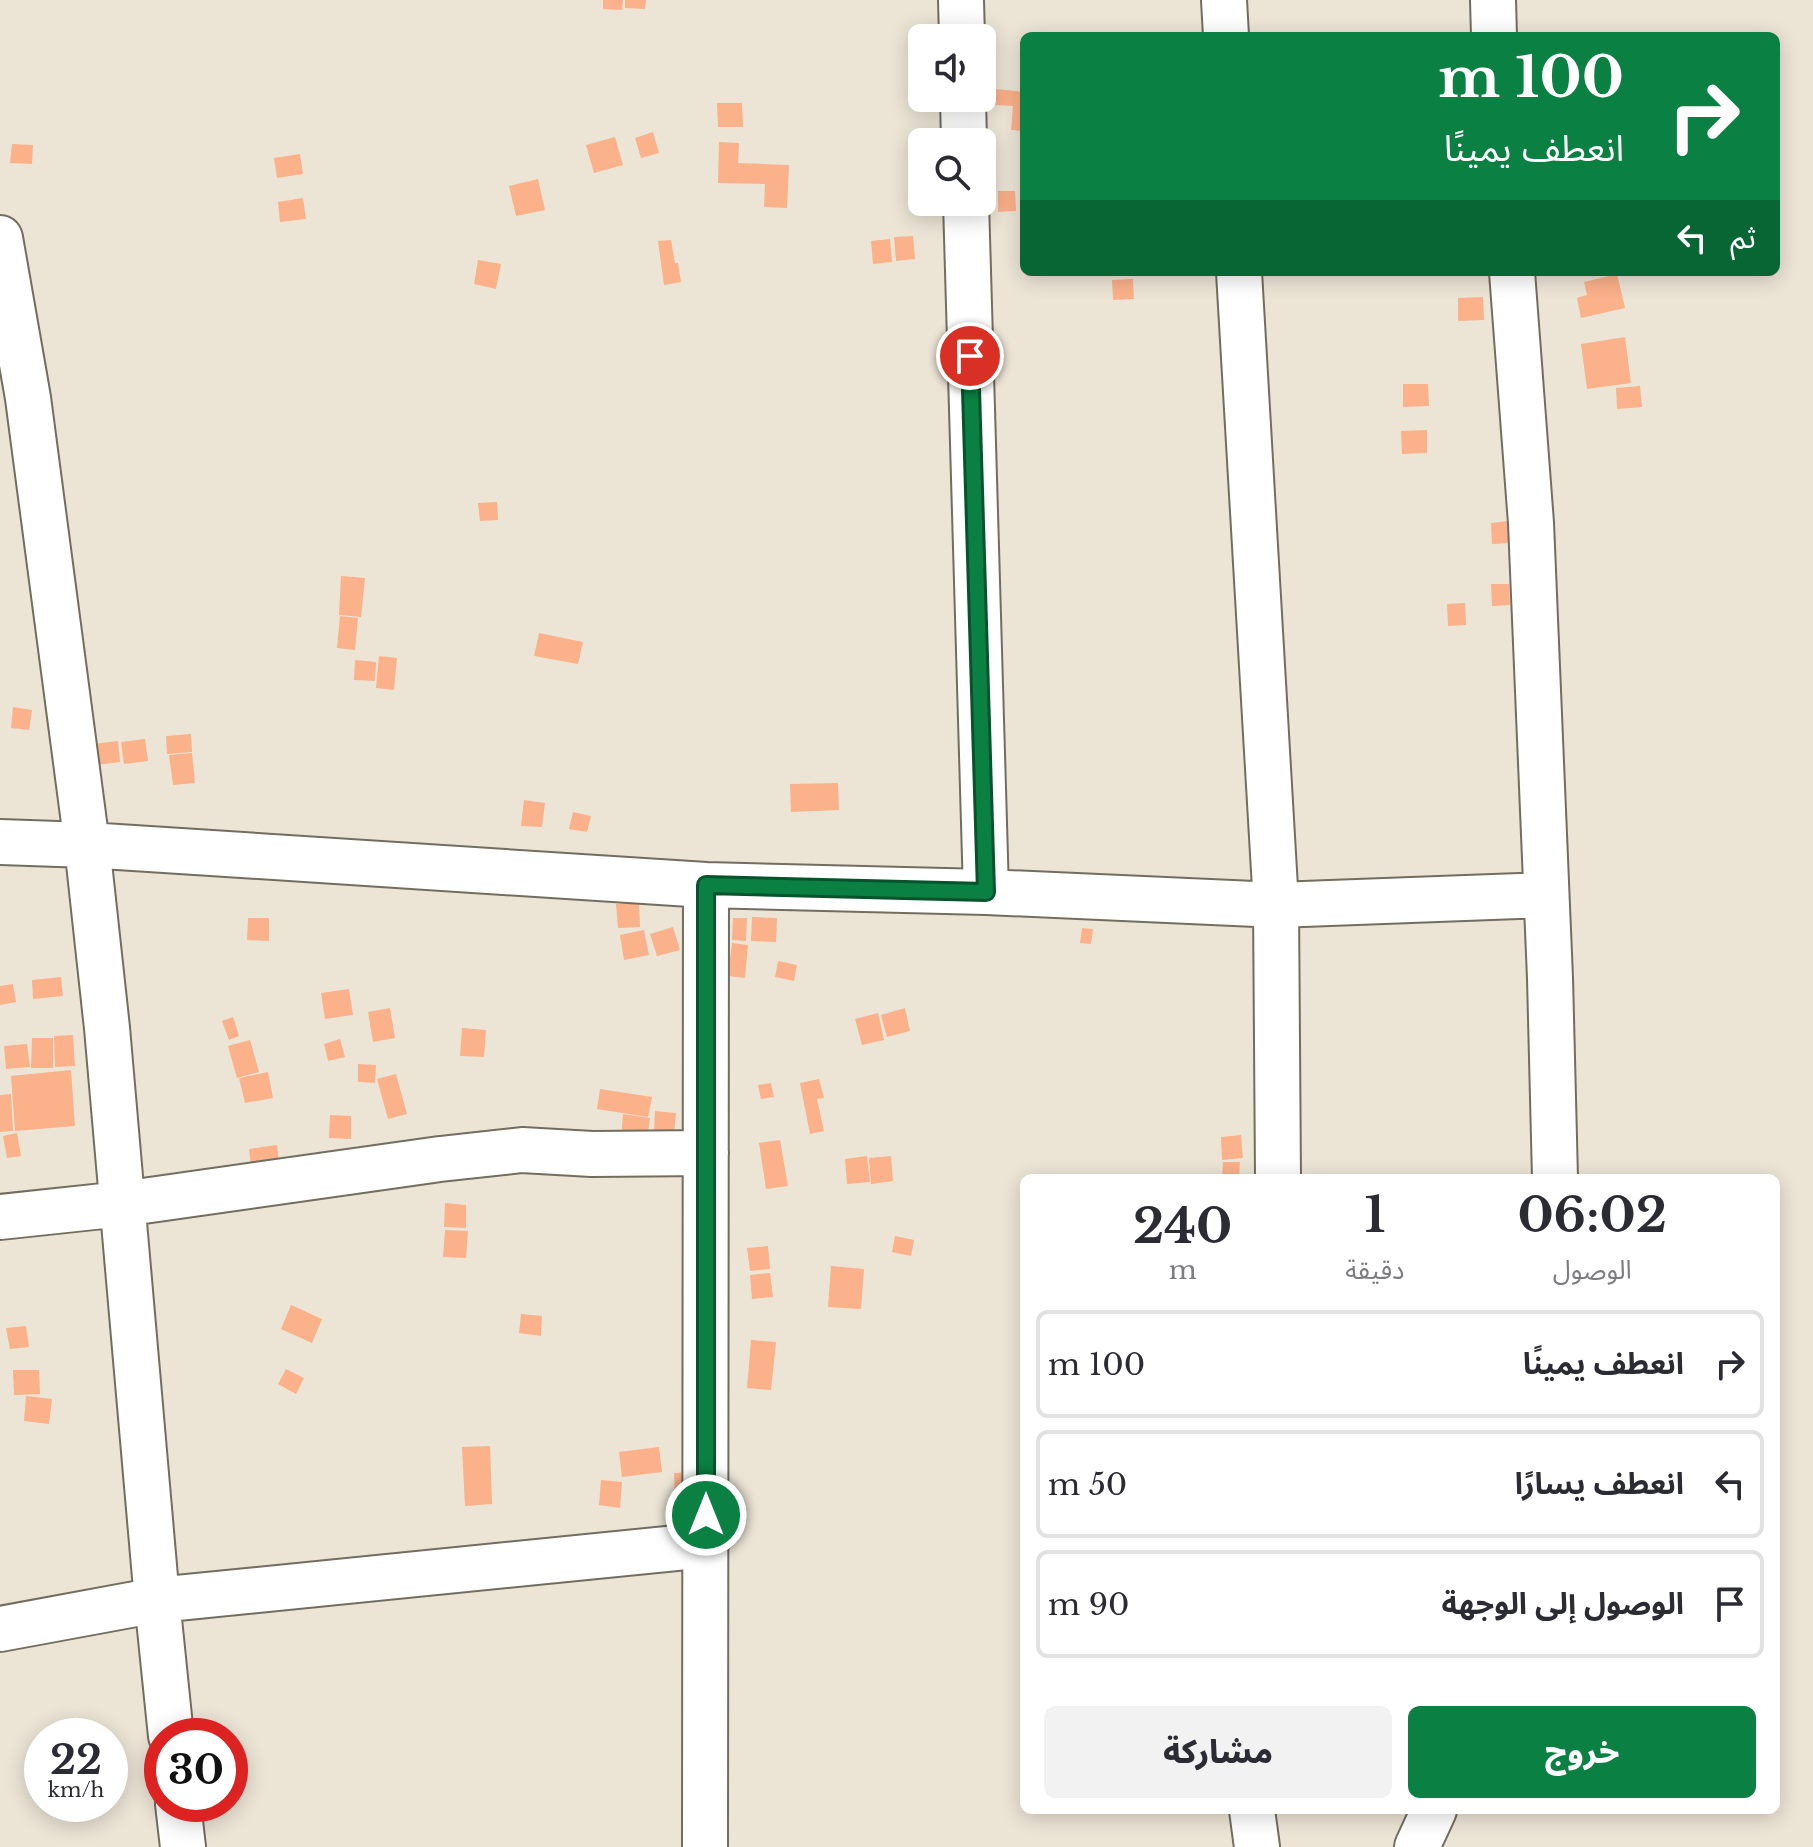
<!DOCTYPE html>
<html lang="ar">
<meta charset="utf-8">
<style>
body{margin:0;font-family:"Libre Baskerville","Noto Sans Arabic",serif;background:#f2f2f3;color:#2b2b33;direction:rtl;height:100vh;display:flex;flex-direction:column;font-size:30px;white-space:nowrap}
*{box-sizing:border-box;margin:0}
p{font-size:26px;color:#7c7c81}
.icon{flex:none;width:44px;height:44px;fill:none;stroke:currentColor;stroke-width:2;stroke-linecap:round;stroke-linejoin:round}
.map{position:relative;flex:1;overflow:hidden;direction:ltr}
.drawer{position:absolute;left:1020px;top:1174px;width:760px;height:640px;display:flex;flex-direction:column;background:#fff;border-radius:12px;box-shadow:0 4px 20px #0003;direction:rtl}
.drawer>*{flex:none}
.top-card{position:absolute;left:1020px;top:32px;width:760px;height:244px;border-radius:12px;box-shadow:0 4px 20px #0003;direction:rtl;background:#0b8043;color:#fff;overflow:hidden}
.tools{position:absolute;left:908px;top:24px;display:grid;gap:16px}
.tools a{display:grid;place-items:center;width:88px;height:88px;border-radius:12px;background:#fff;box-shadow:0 4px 20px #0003;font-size:40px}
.speed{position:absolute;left:24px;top:1718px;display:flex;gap:16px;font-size:40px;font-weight:700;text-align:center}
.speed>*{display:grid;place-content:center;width:104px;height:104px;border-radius:50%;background:#fff;box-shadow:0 4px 20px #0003;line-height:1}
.speed small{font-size:20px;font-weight:400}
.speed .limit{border:12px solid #d22;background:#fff;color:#111}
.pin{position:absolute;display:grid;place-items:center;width:68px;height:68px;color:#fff;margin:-34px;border:4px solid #fff;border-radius:50%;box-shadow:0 2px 8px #0007}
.me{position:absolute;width:88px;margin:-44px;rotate:0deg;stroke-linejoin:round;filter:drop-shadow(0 0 6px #0008)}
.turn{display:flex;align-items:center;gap:28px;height:168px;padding:0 24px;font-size:36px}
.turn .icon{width:104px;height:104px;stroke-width:2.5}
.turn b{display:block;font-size:56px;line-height:68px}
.then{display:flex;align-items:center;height:76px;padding:0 24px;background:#0003;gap:16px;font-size:30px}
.eta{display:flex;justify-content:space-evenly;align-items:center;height:136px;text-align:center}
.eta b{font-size:48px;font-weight:800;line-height:56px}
.primary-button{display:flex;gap:16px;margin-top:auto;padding:16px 24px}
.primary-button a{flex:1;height:92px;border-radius:12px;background:#0b8043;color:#fff;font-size:32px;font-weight:800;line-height:92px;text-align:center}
.primary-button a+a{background:#f2f2f3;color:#2b2b33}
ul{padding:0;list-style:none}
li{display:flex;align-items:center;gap:24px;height:108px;margin:0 16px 12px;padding:0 8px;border:4px solid #e1e1e2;border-radius:12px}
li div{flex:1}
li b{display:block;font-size:30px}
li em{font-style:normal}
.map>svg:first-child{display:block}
.building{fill:#fbb18a}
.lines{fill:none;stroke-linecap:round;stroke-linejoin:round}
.street-casing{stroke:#726d5f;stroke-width:48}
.street{stroke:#fff;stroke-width:44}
.route-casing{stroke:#07532c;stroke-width:20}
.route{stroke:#0b8043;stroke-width:14}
</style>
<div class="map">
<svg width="1813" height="1847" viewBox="0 0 1813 1847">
<rect width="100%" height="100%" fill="#ece5d6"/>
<path class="building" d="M 603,0 L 623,0 L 622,10 L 603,9 Z
M 625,0 L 646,0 L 645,9 L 625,8 Z
M 996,89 L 1024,92 L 1024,131 L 1011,130 L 1013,106 L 994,105 Z
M 717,103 L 742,103 L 743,127 L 718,127 Z
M 653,132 L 659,153 L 641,158 L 635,138 Z
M 615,137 L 623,165 L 594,173 L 586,145 Z
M 719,142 L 739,143 L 738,163 L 789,165 L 787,208 L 764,207 L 765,184 L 718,183 Z
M 12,144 L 33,145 L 32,164 L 10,163 Z
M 300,154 L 303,174 L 277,178 L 274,158 Z
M 538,179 L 545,210 L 516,216 L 509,186 Z
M 998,191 L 1015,191 L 1016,211 L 998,212 Z
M 303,198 L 306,219 L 280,222 L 278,202 Z
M 913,236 L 915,259 L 896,261 L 894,237 Z
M 890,239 L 892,262 L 873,264 L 871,241 Z
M 671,240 L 675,263 L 678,263 L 681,282 L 664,285 L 658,241 Z
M 478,260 L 501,264 L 496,289 L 474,284 Z
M 1617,274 L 1625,308 L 1581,318 L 1577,298 L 1587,295 L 1584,282 Z
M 1133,279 L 1134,299 L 1113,300 L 1112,280 Z
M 1483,297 L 1484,320 L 1458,321 L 1458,298 Z
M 1625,337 L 1631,383 L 1587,389 L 1581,344 Z
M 1403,384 L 1428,384 L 1429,406 L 1403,407 Z
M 1640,386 L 1642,407 L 1617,409 L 1616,388 Z
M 1427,430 L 1427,453 L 1402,454 L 1401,431 Z
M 497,502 L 498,520 L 480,521 L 478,503 Z
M 1508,521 L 1509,543 L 1492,544 L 1491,523 Z
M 341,576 L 365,578 L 361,617 L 339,615 Z
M 1491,584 L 1509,584 L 1510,605 L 1492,606 Z
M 1465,603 L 1466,625 L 1448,626 L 1447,604 Z
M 340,616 L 358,618 L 355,650 L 337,648 Z
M 539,633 L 583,642 L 578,664 L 534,656 Z
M 379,656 L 397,658 L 394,690 L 376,688 Z
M 355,660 L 376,662 L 375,681 L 354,680 Z
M 13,707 L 32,710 L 29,730 L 11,728 Z
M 191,734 L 192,752 L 167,754 L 166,736 Z
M 145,739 L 148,761 L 124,764 L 121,742 Z
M 118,741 L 120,762 L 96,765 L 93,744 Z
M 192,753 L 195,783 L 173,785 L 169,755 Z
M 838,783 L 839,810 L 791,812 L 790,784 Z
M 524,800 L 545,803 L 542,827 L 521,826 Z
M 573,812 L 591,816 L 587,832 L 569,829 Z
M 639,903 L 640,927 L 618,928 L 616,904 Z
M 752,917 L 777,918 L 776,942 L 751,941 Z
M 248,918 L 269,918 L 269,941 L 247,940 Z
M 733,918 L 747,918 L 746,941 L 732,940 Z
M 673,927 L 680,950 L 657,956 L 650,934 Z
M 1082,928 L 1093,929 L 1091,944 L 1080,943 Z
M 644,930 L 649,955 L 624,960 L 620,935 Z
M 732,943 L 748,945 L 745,978 L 728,976 Z
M 778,961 L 797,965 L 794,981 L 775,977 Z
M 61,977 L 63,996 L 33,999 L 32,980 Z
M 13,984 L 16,1002 L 0,1005 L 0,986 Z
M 349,989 L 353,1015 L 325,1019 L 321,993 Z
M 390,1008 L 395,1038 L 373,1042 L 368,1012 Z
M 905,1008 L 910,1031 L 887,1037 L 881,1015 Z
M 878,1013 L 884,1040 L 862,1045 L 855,1019 Z
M 233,1017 L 239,1036 L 229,1040 L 222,1021 Z
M 462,1028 L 486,1030 L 484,1057 L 460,1056 Z
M 73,1035 L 75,1066 L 55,1067 L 54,1036 Z
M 32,1038 L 53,1038 L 53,1068 L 31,1068 Z
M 340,1039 L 345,1057 L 328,1061 L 324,1044 Z
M 250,1040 L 259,1072 L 237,1078 L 228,1046 Z
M 27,1044 L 30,1067 L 6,1069 L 4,1046 Z
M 358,1064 L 376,1065 L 375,1083 L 358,1082 Z
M 71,1070 L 75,1126 L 15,1131 L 11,1076 Z
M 268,1072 L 273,1098 L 245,1103 L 239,1078 Z
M 396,1074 L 407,1114 L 388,1119 L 377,1079 Z
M 819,1079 L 824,1098 L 817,1099 L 824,1131 L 810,1134 L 800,1083 Z
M 771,1083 L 774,1097 L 761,1099 L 758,1085 Z
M 600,1089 L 652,1097 L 648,1117 L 597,1109 Z
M 11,1094 L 13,1131 L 0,1132 L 0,1095 Z
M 655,1111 L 676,1113 L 674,1133 L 654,1132 Z
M 623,1114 L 650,1118 L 647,1141 L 621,1138 Z
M 330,1115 L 351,1116 L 351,1139 L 329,1138 Z
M 17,1133 L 21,1156 L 7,1158 L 3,1136 Z
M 1241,1135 L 1243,1158 L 1222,1160 L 1221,1137 Z
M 780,1140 L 788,1186 L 766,1189 L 759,1143 Z
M 277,1145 L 280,1172 L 252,1175 L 249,1149 Z
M 867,1156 L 870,1182 L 847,1184 L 845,1159 Z
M 891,1156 L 893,1181 L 871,1184 L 869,1158 Z
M 1223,1162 L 1240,1162 L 1239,1178 L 1222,1178 Z
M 445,1203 L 466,1205 L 466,1228 L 444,1227 Z
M 445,1230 L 468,1231 L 466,1258 L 443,1257 Z
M 895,1236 L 914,1240 L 911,1256 L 892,1252 Z
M 768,1246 L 770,1269 L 750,1271 L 747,1248 Z
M 831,1266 L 864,1269 L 861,1309 L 828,1307 Z
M 770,1273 L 773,1297 L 752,1299 L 750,1275 Z
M 291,1305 L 322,1319 L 312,1343 L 281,1329 Z
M 521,1314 L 542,1316 L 541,1336 L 519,1333 Z
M 26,1326 L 29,1347 L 10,1349 L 6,1328 Z
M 751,1340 L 776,1342 L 771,1390 L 747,1388 Z
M 286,1369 L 304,1378 L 296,1394 L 278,1384 Z
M 13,1370 L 39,1370 L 40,1394 L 14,1395 Z
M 26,1396 L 52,1399 L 49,1424 L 24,1421 Z
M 490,1446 L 492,1504 L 465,1506 L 462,1447 Z
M 659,1447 L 662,1472 L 622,1477 L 619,1452 Z
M 693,1472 L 694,1499 L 675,1499 L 674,1473 Z
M 601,1480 L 622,1482 L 620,1508 L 599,1505 Z"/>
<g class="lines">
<defs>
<path id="street" d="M 961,0 L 962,38
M 1224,0 L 1226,36
M 1493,0 L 1494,36
M 963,98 L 964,142
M 966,202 L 986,892
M 0,238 L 28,398 L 87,845 L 107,1028 L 157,1600 L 171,1736
M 1239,272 L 1276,905 L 1278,1178
M 1512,272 L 1531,523 L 1550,978 L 1555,1178
M 0,842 L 87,845 L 706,885 L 986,892 L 1276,905 L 1546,895
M 0,1217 L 122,1204 L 440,1159 L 522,1150 L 592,1154 L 706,1153
M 0,1629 L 157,1600 L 706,1545
M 178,1804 L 183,1847
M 1252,1810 L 1257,1847
M 705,1847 L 706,885
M 1417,1847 L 1434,1810"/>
</defs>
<use href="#street" class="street-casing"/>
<use href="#street" class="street"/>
</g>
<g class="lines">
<defs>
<path id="route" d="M 706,1515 L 706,885 L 986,892 L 970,356"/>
</defs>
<use href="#route" class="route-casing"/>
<use href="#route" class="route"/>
</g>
</svg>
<div class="tools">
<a><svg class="icon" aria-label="sound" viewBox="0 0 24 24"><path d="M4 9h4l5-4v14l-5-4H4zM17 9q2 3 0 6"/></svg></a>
<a><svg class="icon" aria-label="search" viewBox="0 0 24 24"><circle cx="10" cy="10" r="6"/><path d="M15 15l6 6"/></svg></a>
</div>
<div class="speed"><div>22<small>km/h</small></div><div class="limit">30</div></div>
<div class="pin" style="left:970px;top:356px;background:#d93025"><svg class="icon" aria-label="arrive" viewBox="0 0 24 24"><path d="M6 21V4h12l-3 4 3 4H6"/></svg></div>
<svg class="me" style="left:706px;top:1515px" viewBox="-20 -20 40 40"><circle r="17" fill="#0b8043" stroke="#fff" stroke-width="3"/><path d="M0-11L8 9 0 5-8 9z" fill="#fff"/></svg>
<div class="top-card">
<div class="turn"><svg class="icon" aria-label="right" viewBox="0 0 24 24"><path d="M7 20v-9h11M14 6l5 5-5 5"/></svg><div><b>100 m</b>انعطف يمينًا</div></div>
<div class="then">ثم<svg class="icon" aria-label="left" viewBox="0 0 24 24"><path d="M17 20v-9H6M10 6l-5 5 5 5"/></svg></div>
</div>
<section class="drawer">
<div class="eta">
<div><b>06:02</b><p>الوصول</p></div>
<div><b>1</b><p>دقيقة</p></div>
<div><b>240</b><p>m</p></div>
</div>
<ul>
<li><svg class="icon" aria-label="right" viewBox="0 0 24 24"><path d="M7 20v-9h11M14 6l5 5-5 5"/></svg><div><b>انعطف يمينًا</b></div><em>100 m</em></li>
<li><svg class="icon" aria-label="left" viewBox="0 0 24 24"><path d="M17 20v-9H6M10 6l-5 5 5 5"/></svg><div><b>انعطف يسارًا</b></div><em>50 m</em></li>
<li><svg class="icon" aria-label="arrive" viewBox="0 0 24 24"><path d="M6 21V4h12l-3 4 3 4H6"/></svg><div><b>الوصول إلى الوجهة</b></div><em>90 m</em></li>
</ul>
<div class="primary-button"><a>خروج</a><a>مشاركة</a></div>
</section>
</div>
